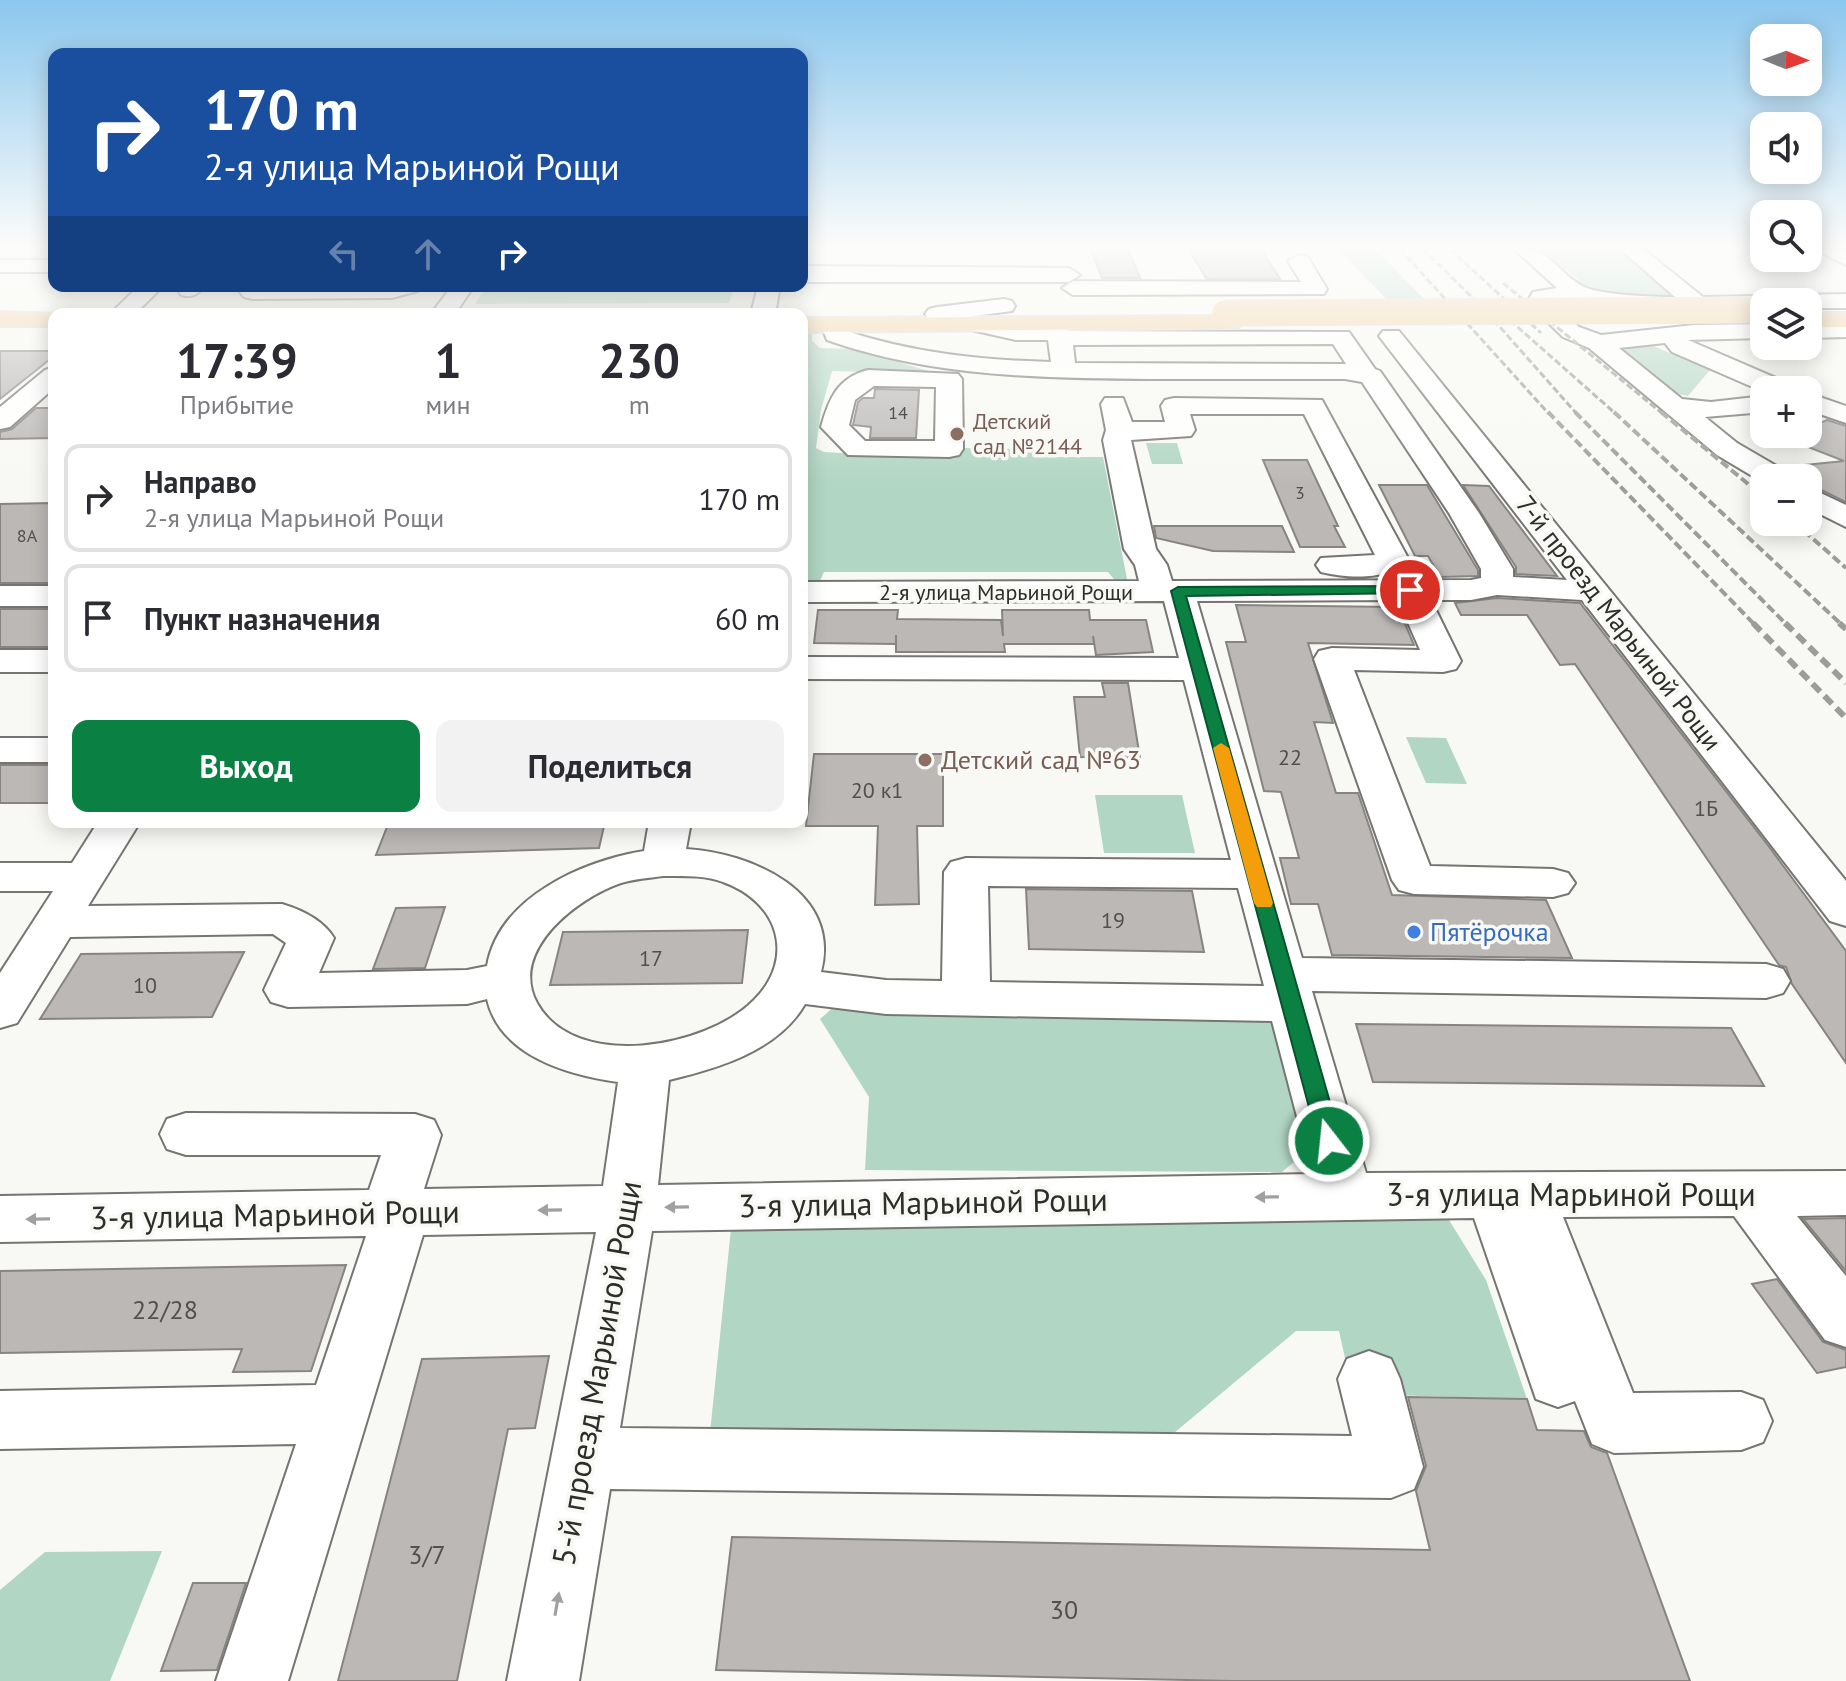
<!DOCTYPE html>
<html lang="ru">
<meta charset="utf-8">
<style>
body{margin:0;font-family:"PT Sans",sans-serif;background:#f2f2f3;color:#2b2b33;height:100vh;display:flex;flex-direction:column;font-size:30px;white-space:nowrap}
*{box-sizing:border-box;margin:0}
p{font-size:26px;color:#7c7c81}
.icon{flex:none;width:44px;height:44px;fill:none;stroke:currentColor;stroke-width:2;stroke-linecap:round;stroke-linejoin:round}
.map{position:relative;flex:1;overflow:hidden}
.side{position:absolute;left:48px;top:308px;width:760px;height:520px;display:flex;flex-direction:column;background:#fff;border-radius:16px;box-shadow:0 4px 20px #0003}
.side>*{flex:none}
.guide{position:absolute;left:48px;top:48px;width:760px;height:244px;border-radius:16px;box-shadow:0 4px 20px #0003;background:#1a4fa0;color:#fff;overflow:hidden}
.needle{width:52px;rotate:91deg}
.controls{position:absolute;left:1750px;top:24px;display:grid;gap:16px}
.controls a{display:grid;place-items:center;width:72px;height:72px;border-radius:16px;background:#fff;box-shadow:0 4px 20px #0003;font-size:40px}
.pin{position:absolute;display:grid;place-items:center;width:68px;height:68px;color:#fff;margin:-34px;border:4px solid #fff;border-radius:50%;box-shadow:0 2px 8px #0007}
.me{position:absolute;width:88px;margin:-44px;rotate:344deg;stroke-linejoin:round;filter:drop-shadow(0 0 6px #0008)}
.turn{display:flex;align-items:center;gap:28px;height:168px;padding:0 24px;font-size:36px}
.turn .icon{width:104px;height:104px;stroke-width:2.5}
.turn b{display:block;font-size:56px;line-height:68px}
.lanes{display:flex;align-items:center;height:76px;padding:0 24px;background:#0003;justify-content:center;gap:40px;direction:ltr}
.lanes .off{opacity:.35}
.eta{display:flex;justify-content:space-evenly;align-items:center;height:136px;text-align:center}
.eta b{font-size:48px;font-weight:700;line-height:56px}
.cta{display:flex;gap:16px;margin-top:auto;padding:16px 24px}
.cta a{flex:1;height:92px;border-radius:16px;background:#0b8043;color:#fff;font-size:32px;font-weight:700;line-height:92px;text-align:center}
.cta a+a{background:#f2f2f3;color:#2b2b33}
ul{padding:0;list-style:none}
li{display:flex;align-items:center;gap:24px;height:108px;margin:0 16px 12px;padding:0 8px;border:4px solid #e1e1e2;border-radius:16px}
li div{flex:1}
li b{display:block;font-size:30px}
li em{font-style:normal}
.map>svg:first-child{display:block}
.green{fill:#b2d6c4}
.building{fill:#bbb8b6;stroke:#878482;stroke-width:2}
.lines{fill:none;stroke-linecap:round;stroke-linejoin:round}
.minor-casing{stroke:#767572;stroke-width:4}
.major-casing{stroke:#d5d5d5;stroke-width:4}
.minor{fill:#fff;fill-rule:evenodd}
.major{fill:#f2cd9a;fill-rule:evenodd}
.rail-far2{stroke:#9c9c99;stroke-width:3;stroke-dasharray:7 3;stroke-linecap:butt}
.rail-far1{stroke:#9c9c99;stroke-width:4;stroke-dasharray:9 4;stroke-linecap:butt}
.rail{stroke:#9c9c99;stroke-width:6;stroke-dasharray:11 6;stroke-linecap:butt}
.major-bridge-casing{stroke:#d5d5d5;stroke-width:27;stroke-linecap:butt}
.major-bridge{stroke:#f2cd9a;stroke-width:25}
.oneway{fill:#a0a0a0}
.route{fill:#0b8043;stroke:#07532c;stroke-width:2}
.slow{fill:#f59e0b}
.education-dot{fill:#8d6e63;stroke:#f8f8f4;stroke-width:3}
.shop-dot{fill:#3f7fe0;stroke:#f8f8f4;stroke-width:3}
.labels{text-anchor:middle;stroke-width:7;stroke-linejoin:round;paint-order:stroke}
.far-number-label{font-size:18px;fill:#50504e}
.far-education-label{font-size:22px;fill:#785e54;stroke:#f8f8f4;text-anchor:start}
.far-street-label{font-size:22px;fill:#2d2d2c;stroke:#f8f8f4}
.number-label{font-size:22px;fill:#50504e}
.street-label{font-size:26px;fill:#2d2d2c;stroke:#f8f8f4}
.education-label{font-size:26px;fill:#785e54;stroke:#f8f8f4;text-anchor:start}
.shop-label{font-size:26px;fill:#366cbe;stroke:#f8f8f4;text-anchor:start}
.near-number-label{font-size:26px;fill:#50504e}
.near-street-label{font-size:32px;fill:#2d2d2c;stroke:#f8f8f4}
</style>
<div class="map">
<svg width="1846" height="1681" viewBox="0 0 1846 1681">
<rect width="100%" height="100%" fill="#f8f8f4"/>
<path class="green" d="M 1339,249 L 1375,249 L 1426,301 L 1389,302 Z
M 1539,249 L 1623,249 L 1681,296 C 1657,308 1594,294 1571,282 L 1579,280 Z
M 487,286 L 734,286 L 729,303 L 475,304 Z
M 802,330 L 812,330 L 812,341 L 820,348 L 853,349 L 939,374 L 832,371 L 821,410 L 816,448 L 824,452 L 927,458 L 963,448 L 1018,449 L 1049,457 L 1103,457 L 1128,584 L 1118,584 L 1108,572 L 824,572 L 819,583 L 802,584 Z
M 1651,345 L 1710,370 L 1688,396 L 1678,394 L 1624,351 L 1628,347 Z
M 1146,443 L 1177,443 L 1183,464 L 1152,464 Z
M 1406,737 L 1446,738 L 1467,784 L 1426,783 Z
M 1095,795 L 1182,795 L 1195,853 L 1104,853 Z
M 836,1005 L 1269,1013 L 1306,1152 L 1282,1172 L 865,1170 L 869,1097 L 820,1019 Z
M 1441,1207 L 1486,1280 L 1527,1399 L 1353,1394 L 1339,1331 L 1296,1331 L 1168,1438 L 710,1433 L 732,1219 Z
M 162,1551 L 110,1681 L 0,1681 L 0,1590 L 45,1552 Z"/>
<path class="building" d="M 1091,249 L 1128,249 L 1140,278 L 1102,278 Z
M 1188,249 L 1261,249 L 1280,279 L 1207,279 Z
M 0,351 L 54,351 L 54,356 L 0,399 Z
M 875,389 L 919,390 L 916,438 L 870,438 L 871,427 L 853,425 L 858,402 L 863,398 L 874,398 Z
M 36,408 L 54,408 L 54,438 L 0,439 L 0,432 L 12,429 Z
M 1827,420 L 1846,426 L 1846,502 L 1811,485 L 1808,478 L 1800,478 L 1785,467 L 1844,461 L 1785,438 L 1794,434 L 1808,434 L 1808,428 Z
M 1263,460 L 1307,460 L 1338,526 L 1334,526 L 1345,547 L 1300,547 Z
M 1379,485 L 1427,485 L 1478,570 L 1478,576 L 1440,577 L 1428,556 L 1415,556 Z
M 1463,485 L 1489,486 L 1557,576 L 1516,574 L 1516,567 Z
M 54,503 L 54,583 L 0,583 L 0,504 Z
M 1154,526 L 1282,526 L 1294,552 L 1213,551 L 1156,538 Z
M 1497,598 L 1580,603 L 1770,848 L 1846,951 L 1846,1063 L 1792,984 L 1786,967 L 1779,965 L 1575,664 L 1560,665 L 1527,615 L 1461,615 L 1455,603 Z
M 1236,605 L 1398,607 L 1414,645 L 1308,643 L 1333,723 L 1314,722 L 1336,793 L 1358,793 L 1392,895 L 1546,900 L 1572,958 L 1332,955 L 1318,904 L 1291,904 L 1280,858 L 1299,858 L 1281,792 L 1264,791 L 1226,642 L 1246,642 Z
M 0,609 L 54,609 L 54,647 L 0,647 Z
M 818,610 L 898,610 L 897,619 L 1001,620 L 1003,636 L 1002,610 L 1089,610 L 1090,620 L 1146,620 L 1153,652 L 1096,655 L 1093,636 L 1094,644 L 1004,644 L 1005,652 L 896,652 L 896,635 L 896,644 L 814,643 Z
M 1102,683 L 1128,683 L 1140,758 L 1080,757 L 1074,697 L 1105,697 Z
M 814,754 L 943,754 L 943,826 L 917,826 L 919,904 L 875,905 L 878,826 L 806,826 Z
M 0,765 L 54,765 L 54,803 L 0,803 Z
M 389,822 L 605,822 L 599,848 L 376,855 Z
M 1026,889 L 1192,891 L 1204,952 L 1029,949 Z
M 445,907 L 425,968 L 373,969 L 396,908 Z
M 748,930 L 742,983 L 550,985 L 563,932 Z
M 244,952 L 212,1017 L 40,1019 L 81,954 Z
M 1356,1024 L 1731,1028 L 1764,1086 L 1373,1082 Z
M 1846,1218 L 1846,1271 L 1803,1219 Z
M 346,1265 L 311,1371 L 233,1372 L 242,1349 L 0,1353 L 0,1271 Z
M 1777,1279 L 1823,1342 L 1846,1350 L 1846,1367 L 1817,1373 L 1752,1284 Z
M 549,1356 L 535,1428 L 508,1429 L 457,1681 L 338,1681 L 422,1359 Z
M 1408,1397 L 1527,1399 L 1537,1430 L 1584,1431 L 1591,1447 L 1607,1453 L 1690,1681 L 1233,1681 L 716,1670 L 732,1537 L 1430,1550 L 1416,1491 L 1426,1466 Z
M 193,1583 L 246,1583 L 217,1670 L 161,1671 Z"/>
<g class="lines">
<defs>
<path id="minor" d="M 1514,249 C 1554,249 1552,268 1582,286 C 1597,295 1655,297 1675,297 L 1620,249 L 1643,249 L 1703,297 L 1846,294 L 1846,308 L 1808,308 L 1808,302 L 1764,302 L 1764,309 L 1646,310 L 1580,301 L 1551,302 L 1579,327 L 1601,335 L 1694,325 L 1764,324 L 1764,338 L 1688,340 L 1790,384 L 1794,390 L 1764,392 L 1672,352 L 1665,343 L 1619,348 L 1682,399 L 1711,402 L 1764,396 L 1764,412 L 1705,417 L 1737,443 L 1787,472 L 1792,478 L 1764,478 L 1764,483 L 1717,455 L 1589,348 L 1563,337 L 1527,302 L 1533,292 L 1557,288 Z
M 1819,249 L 1846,250 L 1846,265 L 1822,253 Z
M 1299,255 L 1307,256 L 1327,289 L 1324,294 L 1073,295 L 1062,288 L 1073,281 L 1301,282 L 1288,261 Z
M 0,260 L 54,260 L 54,272 L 0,272 Z
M 802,266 L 1069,268 L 1080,275 L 1069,282 L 810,282 L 802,280 Z
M 139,286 L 163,286 L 135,314 L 110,314 Z
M 181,286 L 204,286 C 198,295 192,298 181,295 L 178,290 Z
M 235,286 L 421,286 L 418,291 L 392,298 L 252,299 L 244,297 Z
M 452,286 L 474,286 L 455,314 L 431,314 Z
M 758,286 L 780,286 L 775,314 L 751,314 Z
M 1004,299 L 1012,301 L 1015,306 L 1012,311 L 937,321 L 929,319 L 925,314 L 929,309 L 937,307 Z
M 975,317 L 1016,326 L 1059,326 L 1069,331 L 1349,332 L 1375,369 L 1380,371 L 1479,513 L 1513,569 L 1513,577 L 1567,580 L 1379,336 L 1383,331 L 1399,331 L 1846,881 L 1846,926 L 1830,921 L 1582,600 L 1497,595 L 1471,600 L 1431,600 L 1461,661 L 1456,669 L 1443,672 L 1354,670 L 1430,866 L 1553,869 L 1568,873 L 1575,883 L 1568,893 L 1553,897 L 1414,894 L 1399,890 L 1392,880 L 1314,659 L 1319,651 L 1332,648 L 1420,650 L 1398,600 L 1197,601 L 1302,958 L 1766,964 L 1783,969 L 1790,981 L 1783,993 L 1766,998 L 1312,991 L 1366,1173 L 1846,1171 L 1846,1215 L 1797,1216 L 1846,1276 L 1846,1347 L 1825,1340 L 1734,1216 L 1563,1217 L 1633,1393 L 1741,1392 L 1763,1400 L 1772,1421 L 1763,1442 L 1741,1450 L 1614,1453 L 1592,1444 L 1575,1401 L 1558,1407 L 1536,1399 L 1474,1218 L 652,1231 L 620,1428 L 1352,1436 L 1338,1379 L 1347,1359 L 1369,1351 L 1391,1359 L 1400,1379 L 1423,1467 L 1414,1489 L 1391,1498 L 610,1489 L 579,1681 L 507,1681 L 596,1232 L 423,1235 L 288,1681 L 216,1681 L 296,1444 L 0,1449 L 0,1391 L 316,1385 L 366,1236 L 0,1242 L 0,1196 L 369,1190 L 381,1155 L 186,1155 L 167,1149 L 160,1134 L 167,1119 L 186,1113 L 415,1114 L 434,1120 L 441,1135 L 424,1189 L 603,1186 L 618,1082 C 568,1075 500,1056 487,999 L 467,1004 L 288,1007 L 271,1002 L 264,990 L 286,943 L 273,934 L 70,937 L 17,1023 L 0,1028 L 0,973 L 53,891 L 0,891 L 0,863 L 72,863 L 98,822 L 140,822 L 88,906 L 282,904 C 302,910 323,920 334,938 L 319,973 L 467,970 L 487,966 C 499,897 583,861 644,851 L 649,822 L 691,822 L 686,849 C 751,853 842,891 821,972 L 886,980 L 942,981 L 944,872 L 951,862 L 966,858 L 1231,860 L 1184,680 L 802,679 L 802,657 L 1179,658 L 1164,601 L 802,602 L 802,582 L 1139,581 L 1135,565 L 1124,549 L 1103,440 L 1106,430 L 1101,404 L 1105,398 L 1123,398 L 1132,422 L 1165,422 L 1161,406 L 1165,400 L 1174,398 L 1322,400 L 1408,558 C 1391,582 1346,578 1321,572 L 1316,565 L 1321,558 L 1375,555 L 1304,414 L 1190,414 L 1195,430 L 1191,436 L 1131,440 L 1156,549 L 1167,565 L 1172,581 L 1471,580 L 1481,578 L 1481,569 L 1449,513 L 1362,382 L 1345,379 C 1280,379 1215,379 1150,379 C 1040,378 932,377 827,340 L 821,325 L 825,320 L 841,320 L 846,331 C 913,353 980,360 1051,362 L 1048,340 L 1016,340 L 967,329 L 963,324 L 967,319 ZM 1333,344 L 1346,364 L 1075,363 L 1073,345 ZM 663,876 C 682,876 705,875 723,882 C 779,902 796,958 754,1000 C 707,1048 575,1072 537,1003 C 508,950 579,897 621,883 C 634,879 649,878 663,876 ZM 988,886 L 1238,888 L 1264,986 L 990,982 ZM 805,1004 L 886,1014 L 1272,1021 L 1312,1174 L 658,1185 L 669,1080 C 718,1068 778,1051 805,1004 Z
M 1846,323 L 1846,337 L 1808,338 L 1808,324 Z
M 54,367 L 54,388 L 10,427 L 0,429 L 0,407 L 45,370 Z
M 868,370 L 958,374 L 962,379 L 963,449 L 959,455 L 949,457 L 848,455 L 821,427 C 829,399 837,378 868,370 ZM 874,386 L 936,387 L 935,441 L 865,441 L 849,425 L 855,400 Z
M 1808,393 L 1846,406 L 1846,423 L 1808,410 Z
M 1808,487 L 1846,505 L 1846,527 L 1808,508 Z
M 0,586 L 54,586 L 54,606 L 0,606 Z
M 0,650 L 54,650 L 54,672 L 0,672 Z
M 0,738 L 54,738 L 54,762 L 0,762 Z"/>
<path id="major" d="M 0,312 L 63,314 L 54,314 L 54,326 L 0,326 Z
M 1808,313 L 1846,313 L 1846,327 L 1808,327 Z
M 1229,316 L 1238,318 L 1241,323 L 1238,328 L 802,332 L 802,318 Z"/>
</defs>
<use href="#minor" class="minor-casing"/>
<use href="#major" class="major-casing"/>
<use href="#minor" class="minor"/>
<use href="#major" class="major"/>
<path class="rail-far2" d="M 1400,249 L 1549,414
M 1423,249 L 1483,308 L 1577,414
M 1450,249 L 1541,333
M 1503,283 L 1663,414
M 1495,307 L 1616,414"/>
<path class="rail-far1" d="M 1548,412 L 1755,625
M 1575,412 L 1787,625
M 1614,412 L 1842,625
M 1661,412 L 1764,497
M 1794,522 L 1846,568"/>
<path class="rail" d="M 1753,623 L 1846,718
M 1785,623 L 1846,683
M 1839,623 L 1846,629"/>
<defs>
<path id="major-bridge" d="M 1225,313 L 1764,310"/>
</defs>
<use href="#major-bridge" class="major-bridge-casing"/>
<use href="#major-bridge" class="major-bridge"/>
</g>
<defs><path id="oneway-solid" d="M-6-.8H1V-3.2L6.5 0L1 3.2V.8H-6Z" transform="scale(2)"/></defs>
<g class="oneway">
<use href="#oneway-solid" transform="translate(1267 1197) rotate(179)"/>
<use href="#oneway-solid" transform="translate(677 1207) rotate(179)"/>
<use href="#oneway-solid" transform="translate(550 1210) rotate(179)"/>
<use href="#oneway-solid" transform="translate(38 1219) rotate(179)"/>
<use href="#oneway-solid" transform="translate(557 1604) rotate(-80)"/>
</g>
<linearGradient id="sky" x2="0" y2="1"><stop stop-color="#8cc7ee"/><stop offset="0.51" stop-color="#fcfcfa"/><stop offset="1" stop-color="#fcfcfa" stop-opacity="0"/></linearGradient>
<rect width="1846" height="484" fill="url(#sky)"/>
<path class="route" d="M 1410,586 L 1418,590 L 1415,593 L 1186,596 L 1341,1141 L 1337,1147 L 1329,1150 L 1321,1147 L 1318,1141 L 1171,591 L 1178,587 Z"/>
<path class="slow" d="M 1221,743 L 1229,748 L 1273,903 L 1271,907 L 1257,907 L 1254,903 L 1213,748 Z"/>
<g class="education-dot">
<circle cx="957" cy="434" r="8"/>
<circle cx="925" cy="760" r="8"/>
</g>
<circle class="shop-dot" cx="1414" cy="932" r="8"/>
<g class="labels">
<g class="far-number-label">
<text x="898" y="419">14</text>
<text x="1300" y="499">3</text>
<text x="27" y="542">8А</text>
</g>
<g class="far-education-label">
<text x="973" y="429">Детский<tspan x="973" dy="25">сад №2144</tspan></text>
</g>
<g class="far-street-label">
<text x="1006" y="600">2-я улица Марьиной Рощи</text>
</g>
<g class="number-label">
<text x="1290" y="765">22</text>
<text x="877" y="798">20 к1</text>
<text x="1706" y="816">1Б</text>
<text x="1113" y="928">19</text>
<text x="651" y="966">17</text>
<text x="145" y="993">10</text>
</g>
<g class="street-label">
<text transform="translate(1619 623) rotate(52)" y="9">7-й проезд Марьиной Рощи</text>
</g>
<g class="education-label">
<text x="941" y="769">Детский сад №63</text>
</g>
<g class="shop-label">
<text x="1430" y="941">Пятёрочка</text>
</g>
<g class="near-number-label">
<text x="165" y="1319">22/28</text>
<text x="427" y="1564">3/7</text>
<text x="1064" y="1619">30</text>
</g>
<g class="near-street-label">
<text x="1571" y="1206">3-я улица Марьиной Рощи</text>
<text transform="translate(923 1203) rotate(-1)" y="11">3-я улица Марьиной Рощи</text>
<text transform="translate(275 1215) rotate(-1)" y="11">3-я улица Марьиной Рощи</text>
<text transform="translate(597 1373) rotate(-80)" y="11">5-й проезд Марьиной Рощи</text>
</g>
</g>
</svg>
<div class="controls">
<a><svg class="needle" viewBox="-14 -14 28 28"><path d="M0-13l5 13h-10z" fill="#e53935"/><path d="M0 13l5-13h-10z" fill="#7c7c81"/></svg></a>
<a><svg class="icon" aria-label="sound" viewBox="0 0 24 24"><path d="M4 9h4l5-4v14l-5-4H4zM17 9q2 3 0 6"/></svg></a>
<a><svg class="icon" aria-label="search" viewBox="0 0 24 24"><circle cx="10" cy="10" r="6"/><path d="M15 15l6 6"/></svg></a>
<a><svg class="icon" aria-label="layers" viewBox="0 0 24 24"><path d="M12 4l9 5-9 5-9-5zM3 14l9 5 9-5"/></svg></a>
<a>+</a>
<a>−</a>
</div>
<div class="pin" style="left:1410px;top:590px;background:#d93025"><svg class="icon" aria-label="arrive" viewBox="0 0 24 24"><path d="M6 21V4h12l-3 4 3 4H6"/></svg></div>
<svg class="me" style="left:1329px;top:1141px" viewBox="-20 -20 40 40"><circle r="17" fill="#0b8043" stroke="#fff" stroke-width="3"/><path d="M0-11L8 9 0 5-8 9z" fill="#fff"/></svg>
<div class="guide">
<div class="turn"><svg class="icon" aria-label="right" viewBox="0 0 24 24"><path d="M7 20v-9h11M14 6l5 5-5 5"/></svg><div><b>170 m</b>2-я улица Марьиной Рощи</div></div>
<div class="lanes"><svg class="icon off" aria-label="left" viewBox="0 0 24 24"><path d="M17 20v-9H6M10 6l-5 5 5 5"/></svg><svg class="icon off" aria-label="ahead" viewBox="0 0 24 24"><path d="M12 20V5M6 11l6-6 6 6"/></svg><svg class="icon" aria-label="right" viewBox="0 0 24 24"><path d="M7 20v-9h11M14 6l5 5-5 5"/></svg></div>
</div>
<section class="side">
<div class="eta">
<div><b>17:39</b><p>Прибытие</p></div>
<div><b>1</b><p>мин</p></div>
<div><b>230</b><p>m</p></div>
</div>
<ul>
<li><svg class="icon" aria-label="right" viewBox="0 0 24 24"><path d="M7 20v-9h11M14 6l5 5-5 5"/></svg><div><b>Направо</b><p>2-я улица Марьиной Рощи</p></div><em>170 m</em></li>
<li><svg class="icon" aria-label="arrive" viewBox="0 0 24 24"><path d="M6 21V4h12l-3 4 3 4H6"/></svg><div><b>Пункт назначения</b></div><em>60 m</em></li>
</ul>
<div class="cta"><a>Выход</a><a>Поделиться</a></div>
</section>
</div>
